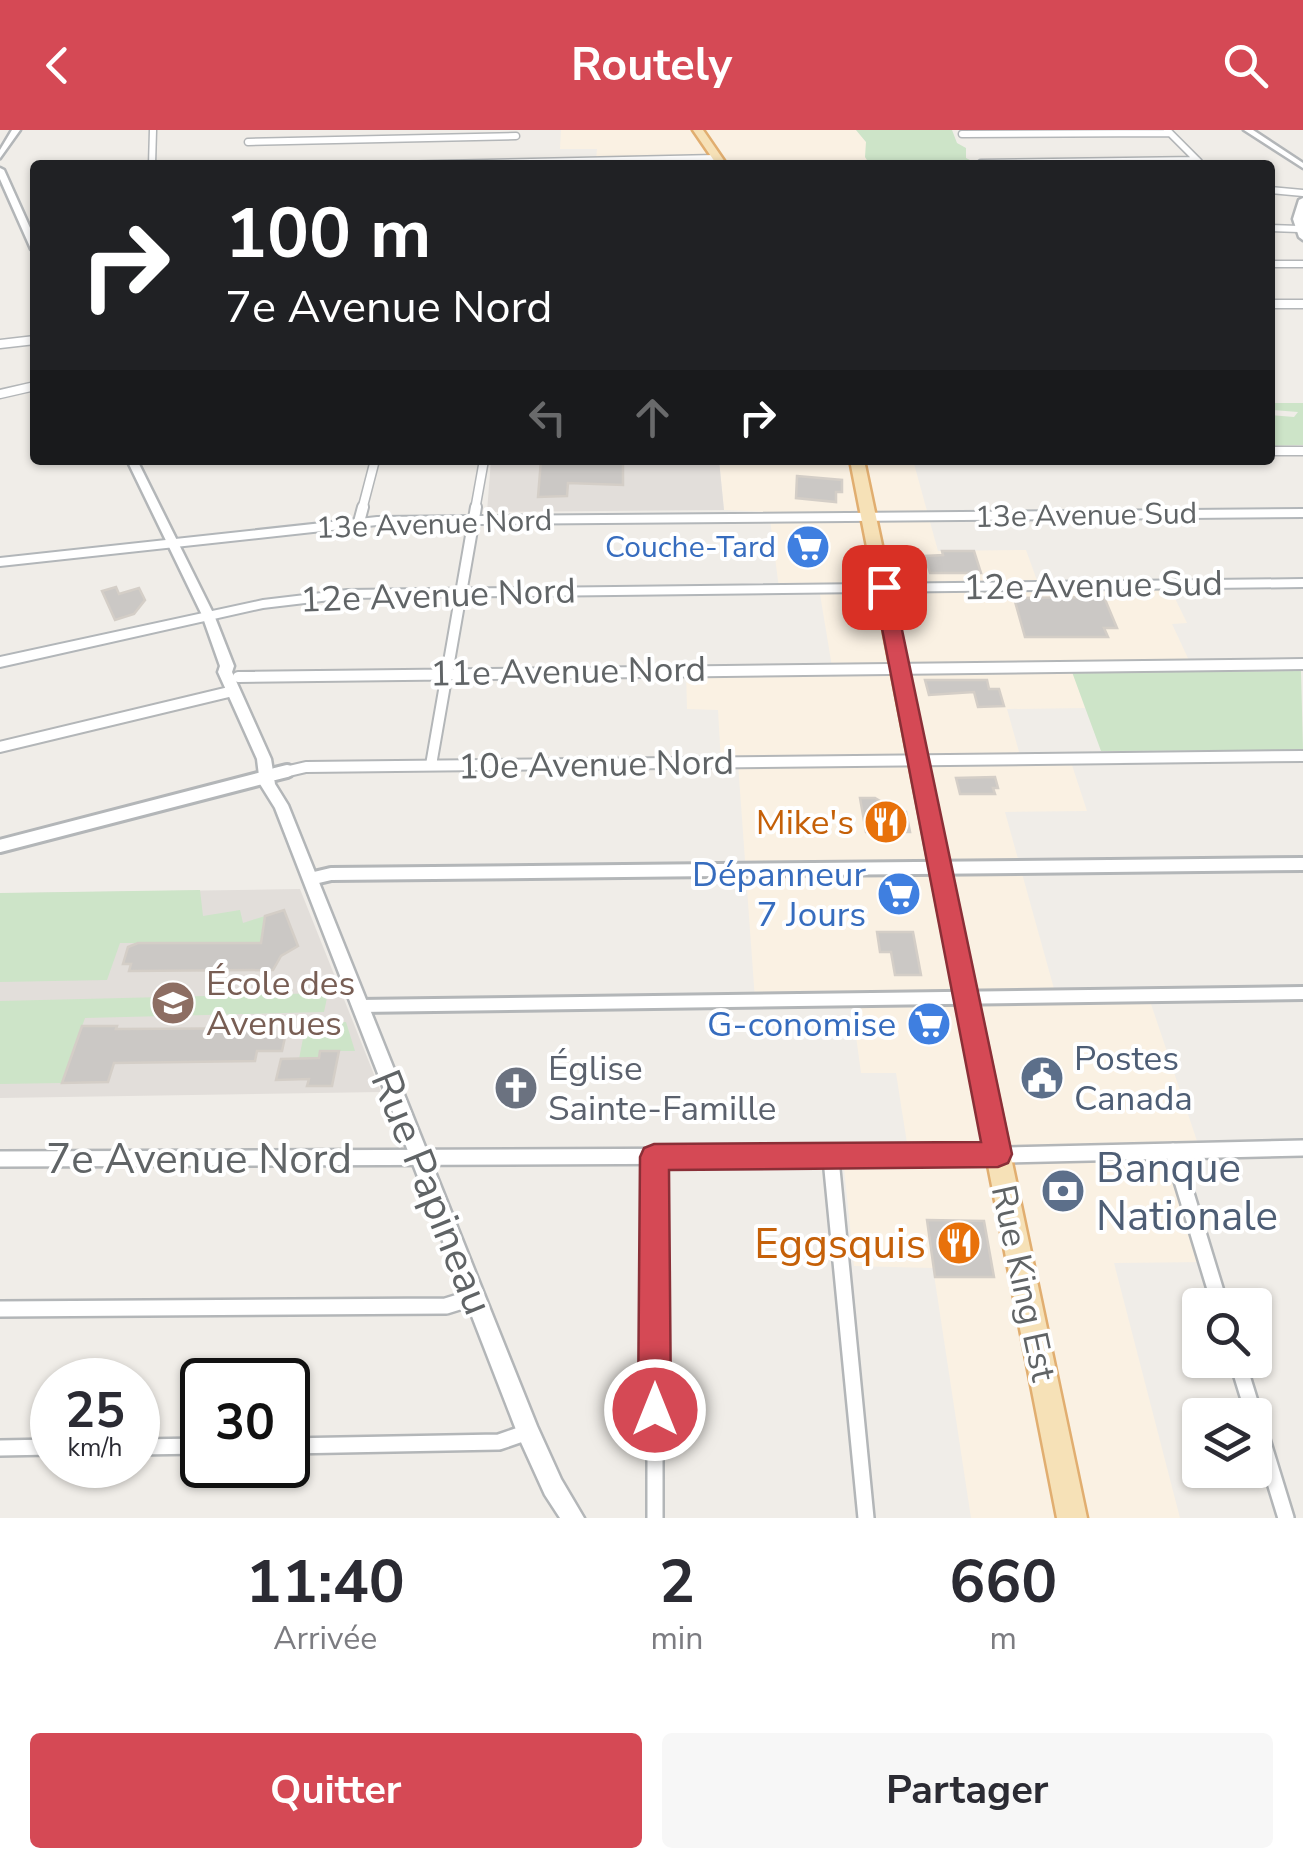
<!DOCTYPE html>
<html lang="fr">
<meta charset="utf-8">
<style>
body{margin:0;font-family:"Nunito Sans",sans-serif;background:#f7f7f7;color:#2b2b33;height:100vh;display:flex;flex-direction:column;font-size:38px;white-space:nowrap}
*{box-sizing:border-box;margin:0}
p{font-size:32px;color:#7c7c81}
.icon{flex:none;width:55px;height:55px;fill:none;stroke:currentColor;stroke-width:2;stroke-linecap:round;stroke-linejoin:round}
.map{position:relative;height:1388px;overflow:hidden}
.drawer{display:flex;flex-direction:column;background:#fff;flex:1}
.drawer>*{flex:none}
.banner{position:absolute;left:30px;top:30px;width:1245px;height:305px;border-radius:10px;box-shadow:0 2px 8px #0004;background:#202124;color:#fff;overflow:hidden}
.controls{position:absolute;left:1182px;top:1158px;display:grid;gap:20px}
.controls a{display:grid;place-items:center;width:90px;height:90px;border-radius:10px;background:#fff;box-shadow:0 2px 8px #0004;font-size:50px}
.speed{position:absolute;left:30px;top:1228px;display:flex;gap:20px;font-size:50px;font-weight:700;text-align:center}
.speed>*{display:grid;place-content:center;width:130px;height:130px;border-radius:50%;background:#fff;box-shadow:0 2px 8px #0004;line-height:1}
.speed small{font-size:25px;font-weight:400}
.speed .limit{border:5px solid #111;border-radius:15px;background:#fff;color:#111}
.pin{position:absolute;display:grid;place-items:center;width:85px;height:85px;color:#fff;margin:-42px;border-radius:20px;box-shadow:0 5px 15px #0006}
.me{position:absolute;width:110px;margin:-55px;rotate:0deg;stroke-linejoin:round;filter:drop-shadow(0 0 8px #0008)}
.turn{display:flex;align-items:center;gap:35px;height:210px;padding:0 30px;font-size:45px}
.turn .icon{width:130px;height:130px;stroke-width:2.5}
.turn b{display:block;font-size:70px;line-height:85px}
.lanes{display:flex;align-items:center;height:95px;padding:0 30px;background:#0003;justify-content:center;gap:50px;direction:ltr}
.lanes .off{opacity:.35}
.eta{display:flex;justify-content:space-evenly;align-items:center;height:170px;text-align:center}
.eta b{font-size:60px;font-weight:700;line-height:70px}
.action{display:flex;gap:20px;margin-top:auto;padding:20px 30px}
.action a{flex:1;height:115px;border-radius:10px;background:#d54955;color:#fff;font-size:40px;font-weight:700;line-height:115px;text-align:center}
.action a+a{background:#f7f7f7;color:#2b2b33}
header{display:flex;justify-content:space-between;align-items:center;height:130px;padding:0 30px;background:#d54955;color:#fff;font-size:45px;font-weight:700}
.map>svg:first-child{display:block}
.commercial{fill:#faf1e3}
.education{fill:#e2deda}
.green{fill:#cde4c8}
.building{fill:#cbc8c5;stroke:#d4cec7;stroke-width:2.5}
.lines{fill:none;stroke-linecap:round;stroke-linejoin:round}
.minor-far4-casing{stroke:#b3b6b8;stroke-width:9}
.minor-far3-casing{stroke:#b3b6b8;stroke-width:11}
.minor-far2-casing{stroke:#b3b6b8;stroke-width:14}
.minor-far1-casing{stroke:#b3b6b8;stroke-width:18}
.minor-casing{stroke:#b3b6b8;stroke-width:20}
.tertiary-casing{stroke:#b3b6b8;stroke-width:5}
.secondary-casing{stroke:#b2b6b9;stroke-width:4}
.primary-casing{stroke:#e1ae70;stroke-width:5}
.minor-far4{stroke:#fff;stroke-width:6}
.minor-far3{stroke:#fff;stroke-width:8}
.minor-far2{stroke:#fff;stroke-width:10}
.minor-far1{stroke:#fff;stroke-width:12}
.minor{stroke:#fff;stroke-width:15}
.tertiary{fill:#fff;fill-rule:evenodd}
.secondary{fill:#fff;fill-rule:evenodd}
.primary{fill:#f6e1b7;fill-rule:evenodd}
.route{fill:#d54955;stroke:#8a2f37;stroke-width:2.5}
.labels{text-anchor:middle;stroke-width:8;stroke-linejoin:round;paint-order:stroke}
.far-street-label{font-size:30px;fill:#606466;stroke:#fff}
.far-shop-label{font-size:30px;fill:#366cbe;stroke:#fff;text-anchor:end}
.street-label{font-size:35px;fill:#606466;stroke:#fff}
.food-label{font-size:35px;fill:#c56008;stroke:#fff;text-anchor:end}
.shop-label{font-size:35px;fill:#366cbe;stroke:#fff;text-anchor:end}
.education-label{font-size:35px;fill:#785e54;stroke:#fff;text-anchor:start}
.service-label{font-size:35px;fill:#4e5e75;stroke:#fff;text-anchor:start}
.worship-label{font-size:35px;fill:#5b616d;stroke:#fff;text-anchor:start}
.near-street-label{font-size:42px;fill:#606466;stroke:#fff}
.near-service-label{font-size:42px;fill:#4e5e75;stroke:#fff;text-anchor:start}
.near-food-label{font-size:42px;fill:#c56008;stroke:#fff;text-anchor:end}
</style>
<header><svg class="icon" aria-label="back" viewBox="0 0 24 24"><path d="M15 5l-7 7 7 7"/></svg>Routely<svg class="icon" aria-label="search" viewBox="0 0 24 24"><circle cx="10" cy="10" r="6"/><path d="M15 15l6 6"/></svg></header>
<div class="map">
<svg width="1303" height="1388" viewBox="0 0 1303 1388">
<rect width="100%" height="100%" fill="#f0ede8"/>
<path class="commercial" d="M 561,0 L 856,0 L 866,12 L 870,35 L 570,35 L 570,30 L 596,30 L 597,19 L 560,19 Z
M 719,330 L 913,330 L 938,421 L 1026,420 L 1039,456 L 1168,454 L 1187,493 L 1172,494 L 1194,541 L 1073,542 L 1085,578 L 1007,579 L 1021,629 L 1070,629 L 1087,681 L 1005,682 L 1056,866 L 1148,865 L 1200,1020 L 1174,1021 L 1207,1132 L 1114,1133 L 1180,1388 L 971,1388 L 933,1138 L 854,1136 L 843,1028 L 909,1026 L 896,943 L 861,943 L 851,869 L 755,870 L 738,633 L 721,632 L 718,580 L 687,579 L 686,540 L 832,537 L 819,458 L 779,458 L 769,382 L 724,380 Z"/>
<path class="education" d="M 491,330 L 719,330 L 724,380 L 487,382 Z
M 300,759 L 381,962 L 0,968 L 0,809 L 20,763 Z"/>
<path class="green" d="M 856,0 L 952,0 L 957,13 L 966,18 L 966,28 L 972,31 L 969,35 L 870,35 L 865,27 L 866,12 Z
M 1270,273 L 1303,273 L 1303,315 L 1270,316 L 1270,285 L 1294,287 L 1298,282 L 1273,280 Z
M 1301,541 L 1303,620 L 1101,621 L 1072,542 Z
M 200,760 L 203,786 L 240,780 L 243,793 L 265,786 L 268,796 L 261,813 L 120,813 L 107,850 L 0,852 L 0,763 Z
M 328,863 L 324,882 L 85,888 L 62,953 L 0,954 L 0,871 Z
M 346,892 L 355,921 L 321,921 L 319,928 L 299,929 L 306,893 Z"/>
<path class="building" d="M 541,330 L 623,330 L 623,355 L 568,353 L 567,366 L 538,367 Z
M 797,346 L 842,350 L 842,362 L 836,362 L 836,372 L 796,368 Z
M 942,421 L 974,421 L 981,443 L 930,443 L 925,426 L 943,425 Z
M 116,457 L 119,464 L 139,458 L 145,470 L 134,484 L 115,490 L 102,461 Z
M 1104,467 L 1117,498 L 1104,498 L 1108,507 L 1025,507 L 1014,468 Z
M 925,550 L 987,550 L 989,559 L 999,559 L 1004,576 L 978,577 L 974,562 L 929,565 Z
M 995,647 L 998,658 L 993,658 L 995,664 L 960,664 L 956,648 Z
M 860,668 L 875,668 L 898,682 L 906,682 L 910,702 L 866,702 Z
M 284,780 L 298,816 L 281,826 L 273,840 L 129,841 L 131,834 L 123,834 L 128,817 L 138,813 L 261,813 L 265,786 Z
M 877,802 L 913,802 L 921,845 L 895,845 L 891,822 L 880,822 Z
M 82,896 L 117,896 L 116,899 L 287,898 L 282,921 L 257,921 L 255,931 L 114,933 L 108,952 L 62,953 Z
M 320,921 L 339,921 L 332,956 L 307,956 L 309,949 L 276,950 L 281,929 L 319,928 Z
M 927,1090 L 984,1091 L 994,1147 L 935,1147 Z"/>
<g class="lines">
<defs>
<path id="minor-far4" d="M 1167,0 L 1199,32
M 962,4 L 1170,3
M 248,12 L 516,6
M 981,33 L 1197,30
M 152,35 L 153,0
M 395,35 L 716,28
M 1270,60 L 1303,63
M 1270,98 L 1299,99
M 1270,134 L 1303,134"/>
<path id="minor-far3" d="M 1270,174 L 1303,174
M 0,214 L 35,210
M 0,264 L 35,256
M 1270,321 L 1303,321
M 362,380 L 375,330
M 475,380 L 484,330"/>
<path id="minor-far2" d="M 359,392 L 363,377
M 238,547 L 1303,534
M 0,617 L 233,561
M 431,635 L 476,377
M 276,644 L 306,637 L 1303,626"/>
<path id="minor-far1" d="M 275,644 L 287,641
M 0,716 L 266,647
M 310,749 L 331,744 L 1303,734
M 359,876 L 1303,863"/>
<path id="minor" d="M 1173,1021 L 1220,1175
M 655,1027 L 655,1388
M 0,1029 L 731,1026 L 831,1029 L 1303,1018
M 831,1029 L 866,1388
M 0,1179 L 446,1176 L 475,1167
M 1237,1230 L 1254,1285
M 1255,1287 L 1286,1388
M 288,1316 L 499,1312 L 528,1302
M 138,1317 L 202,1316
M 0,1318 L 52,1317"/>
<path id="tertiary" d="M 12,0 L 20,0 L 0,28 L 0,20 Z
M 1244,0 L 1253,0 L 1303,33 L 1303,38 Z
M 0,38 L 4,40 L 35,109 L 35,122 L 31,119 L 0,49 Z
M 1303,68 L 1303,110 L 1299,107 L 1293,89 L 1299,70 Z
M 127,330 L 137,330 L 214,485 L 234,536 L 232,542 L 271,629 L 275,654 L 288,675 L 537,1296 L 561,1349 L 584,1388 L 560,1388 L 545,1365 L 520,1310 L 275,678 L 260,654 L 257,629 L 218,542 L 220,536 L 202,485 Z"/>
<path id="secondary" d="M 1303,379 L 1303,387 L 377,395 L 0,436 L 0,428 L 377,387 Z
M 1303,449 L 1303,457 L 347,468 L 263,478 L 0,537 L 0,527 L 263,470 L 347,460 Z"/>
<path id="primary" d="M 693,0 L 703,0 L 727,35 L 717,35 Z
M 850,330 L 864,330 L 1087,1388 L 1057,1388 Z"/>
</defs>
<use href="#minor-far4" class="minor-far4-casing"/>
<use href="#minor-far3" class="minor-far3-casing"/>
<use href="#minor-far2" class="minor-far2-casing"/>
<use href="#minor-far1" class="minor-far1-casing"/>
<use href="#minor" class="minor-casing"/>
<use href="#tertiary" class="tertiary-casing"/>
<use href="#secondary" class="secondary-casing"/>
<use href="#primary" class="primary-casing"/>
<use href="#minor-far4" class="minor-far4"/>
<use href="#minor-far3" class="minor-far3"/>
<use href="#minor-far2" class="minor-far2"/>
<use href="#minor-far1" class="minor-far1"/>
<use href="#minor" class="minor"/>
<use href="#tertiary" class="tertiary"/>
<use href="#secondary" class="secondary"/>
<use href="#primary" class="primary"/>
</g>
<path class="route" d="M 884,451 L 893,457 L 1012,1024 L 1008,1033 L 998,1037 L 669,1040 L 671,1280 L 666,1291 L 655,1296 L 643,1291 L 638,1280 L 640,1027 L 644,1018 L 654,1014 L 981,1012 L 874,457 Z"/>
<defs>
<symbol id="supermarket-disc" viewBox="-11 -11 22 22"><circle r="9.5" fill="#3f7fe0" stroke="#fff"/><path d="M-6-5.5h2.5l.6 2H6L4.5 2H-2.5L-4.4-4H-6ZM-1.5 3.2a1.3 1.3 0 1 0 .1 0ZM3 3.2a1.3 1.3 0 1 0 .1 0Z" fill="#fff"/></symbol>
<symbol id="restaurant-disc" viewBox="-11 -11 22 22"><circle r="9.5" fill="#e8710a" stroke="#fff"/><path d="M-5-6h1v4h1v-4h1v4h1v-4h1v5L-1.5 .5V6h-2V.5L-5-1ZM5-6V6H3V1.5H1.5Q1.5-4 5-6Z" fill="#fff"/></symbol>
<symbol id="school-disc" viewBox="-11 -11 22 22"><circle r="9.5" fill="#8d6e63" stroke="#fff"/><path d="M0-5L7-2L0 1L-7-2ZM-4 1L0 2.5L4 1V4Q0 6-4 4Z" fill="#fff"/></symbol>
<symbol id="civic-disc" viewBox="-11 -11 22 22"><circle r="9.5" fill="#5c6f8a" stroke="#fff"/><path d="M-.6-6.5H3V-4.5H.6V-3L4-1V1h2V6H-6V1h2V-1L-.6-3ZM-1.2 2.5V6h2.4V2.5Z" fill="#fff"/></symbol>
<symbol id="church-disc" viewBox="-11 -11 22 22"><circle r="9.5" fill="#6b7280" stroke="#fff"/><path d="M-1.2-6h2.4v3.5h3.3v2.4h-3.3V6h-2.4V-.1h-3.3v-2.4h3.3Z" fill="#fff"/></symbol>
<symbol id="bank-disc" viewBox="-11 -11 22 22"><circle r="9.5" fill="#5c6f8a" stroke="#fff"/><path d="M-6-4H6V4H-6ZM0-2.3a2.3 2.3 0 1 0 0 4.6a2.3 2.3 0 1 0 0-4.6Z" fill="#fff"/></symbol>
</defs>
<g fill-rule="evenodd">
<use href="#supermarket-disc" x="783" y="392" width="50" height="50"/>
<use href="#restaurant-disc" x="861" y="667" width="50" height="50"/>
<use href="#supermarket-disc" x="874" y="739" width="50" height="50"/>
<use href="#school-disc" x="148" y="848" width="50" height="50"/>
<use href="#supermarket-disc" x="904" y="869" width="50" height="50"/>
<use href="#civic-disc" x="1017" y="923" width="50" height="50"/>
<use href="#church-disc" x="491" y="933" width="50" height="50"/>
<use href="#bank-disc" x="1038" y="1036" width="50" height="50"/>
<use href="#restaurant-disc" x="934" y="1088" width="50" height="50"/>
</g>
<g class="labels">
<g class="far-street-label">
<text transform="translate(1086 385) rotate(-1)" y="10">13e Avenue Sud</text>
<text transform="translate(434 394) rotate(-2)" y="10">13e Avenue Nord</text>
</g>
<g class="far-shop-label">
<text x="776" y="427">Couche-Tard</text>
</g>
<g class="street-label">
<text transform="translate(1093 455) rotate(-1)" y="12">12e Avenue Sud</text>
<text transform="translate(438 465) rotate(-2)" y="12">12e Avenue Nord</text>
<text transform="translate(568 541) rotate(-1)" y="12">11e Avenue Nord</text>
<text transform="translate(596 634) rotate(-1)" y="12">10e Avenue Nord</text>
<text transform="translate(1024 1153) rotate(78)" y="12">Rue King Est</text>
</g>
<g class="food-label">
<text x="854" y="704">Mike's</text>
</g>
<g class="shop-label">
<text x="866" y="756">Dépanneur<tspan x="866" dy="40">7 Jours</tspan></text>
<text x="896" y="906">G-conomise</text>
</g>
<g class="education-label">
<text x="206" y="865">École des<tspan x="206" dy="40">Avenues</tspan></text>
</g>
<g class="service-label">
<text x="1074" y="940">Postes<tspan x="1074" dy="40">Canada</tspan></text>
</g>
<g class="worship-label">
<text x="548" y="950">Église<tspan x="548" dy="40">Sainte-Famille</tspan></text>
</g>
<g class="near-street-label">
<text x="199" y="1043">7e Avenue Nord</text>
<text transform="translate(433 1062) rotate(68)" y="15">Rue Papineau</text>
</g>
<g class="near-service-label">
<text x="1096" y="1052">Banque<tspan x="1096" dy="48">Nationale</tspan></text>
</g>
<g class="near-food-label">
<text x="926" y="1128">Eggsquis</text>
</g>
</g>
</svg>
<div class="controls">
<a><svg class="icon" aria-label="search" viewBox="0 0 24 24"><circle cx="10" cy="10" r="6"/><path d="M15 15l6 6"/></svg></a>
<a><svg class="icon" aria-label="layers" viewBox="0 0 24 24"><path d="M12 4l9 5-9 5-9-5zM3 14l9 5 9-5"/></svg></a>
</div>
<div class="speed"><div>25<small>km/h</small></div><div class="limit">30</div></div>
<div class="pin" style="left:884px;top:457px;background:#d93025"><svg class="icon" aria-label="arrive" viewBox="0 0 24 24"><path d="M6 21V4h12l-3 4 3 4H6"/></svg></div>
<svg class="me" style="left:655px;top:1280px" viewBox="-20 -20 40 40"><circle r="17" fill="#d54955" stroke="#fff" stroke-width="3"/><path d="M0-11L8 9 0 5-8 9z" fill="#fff"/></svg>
<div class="banner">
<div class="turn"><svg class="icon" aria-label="right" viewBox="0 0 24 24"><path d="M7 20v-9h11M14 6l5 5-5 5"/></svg><div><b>100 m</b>7e Avenue Nord</div></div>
<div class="lanes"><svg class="icon off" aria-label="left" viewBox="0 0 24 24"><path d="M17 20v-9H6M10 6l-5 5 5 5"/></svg><svg class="icon off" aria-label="ahead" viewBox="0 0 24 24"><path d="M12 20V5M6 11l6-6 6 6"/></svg><svg class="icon" aria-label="right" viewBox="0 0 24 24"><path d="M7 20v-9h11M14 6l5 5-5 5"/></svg></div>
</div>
</div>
<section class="drawer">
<div class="eta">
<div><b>11:40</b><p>Arrivée</p></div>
<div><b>2</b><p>min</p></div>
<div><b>660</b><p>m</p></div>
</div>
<div class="action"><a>Quitter</a><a>Partager</a></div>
</section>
